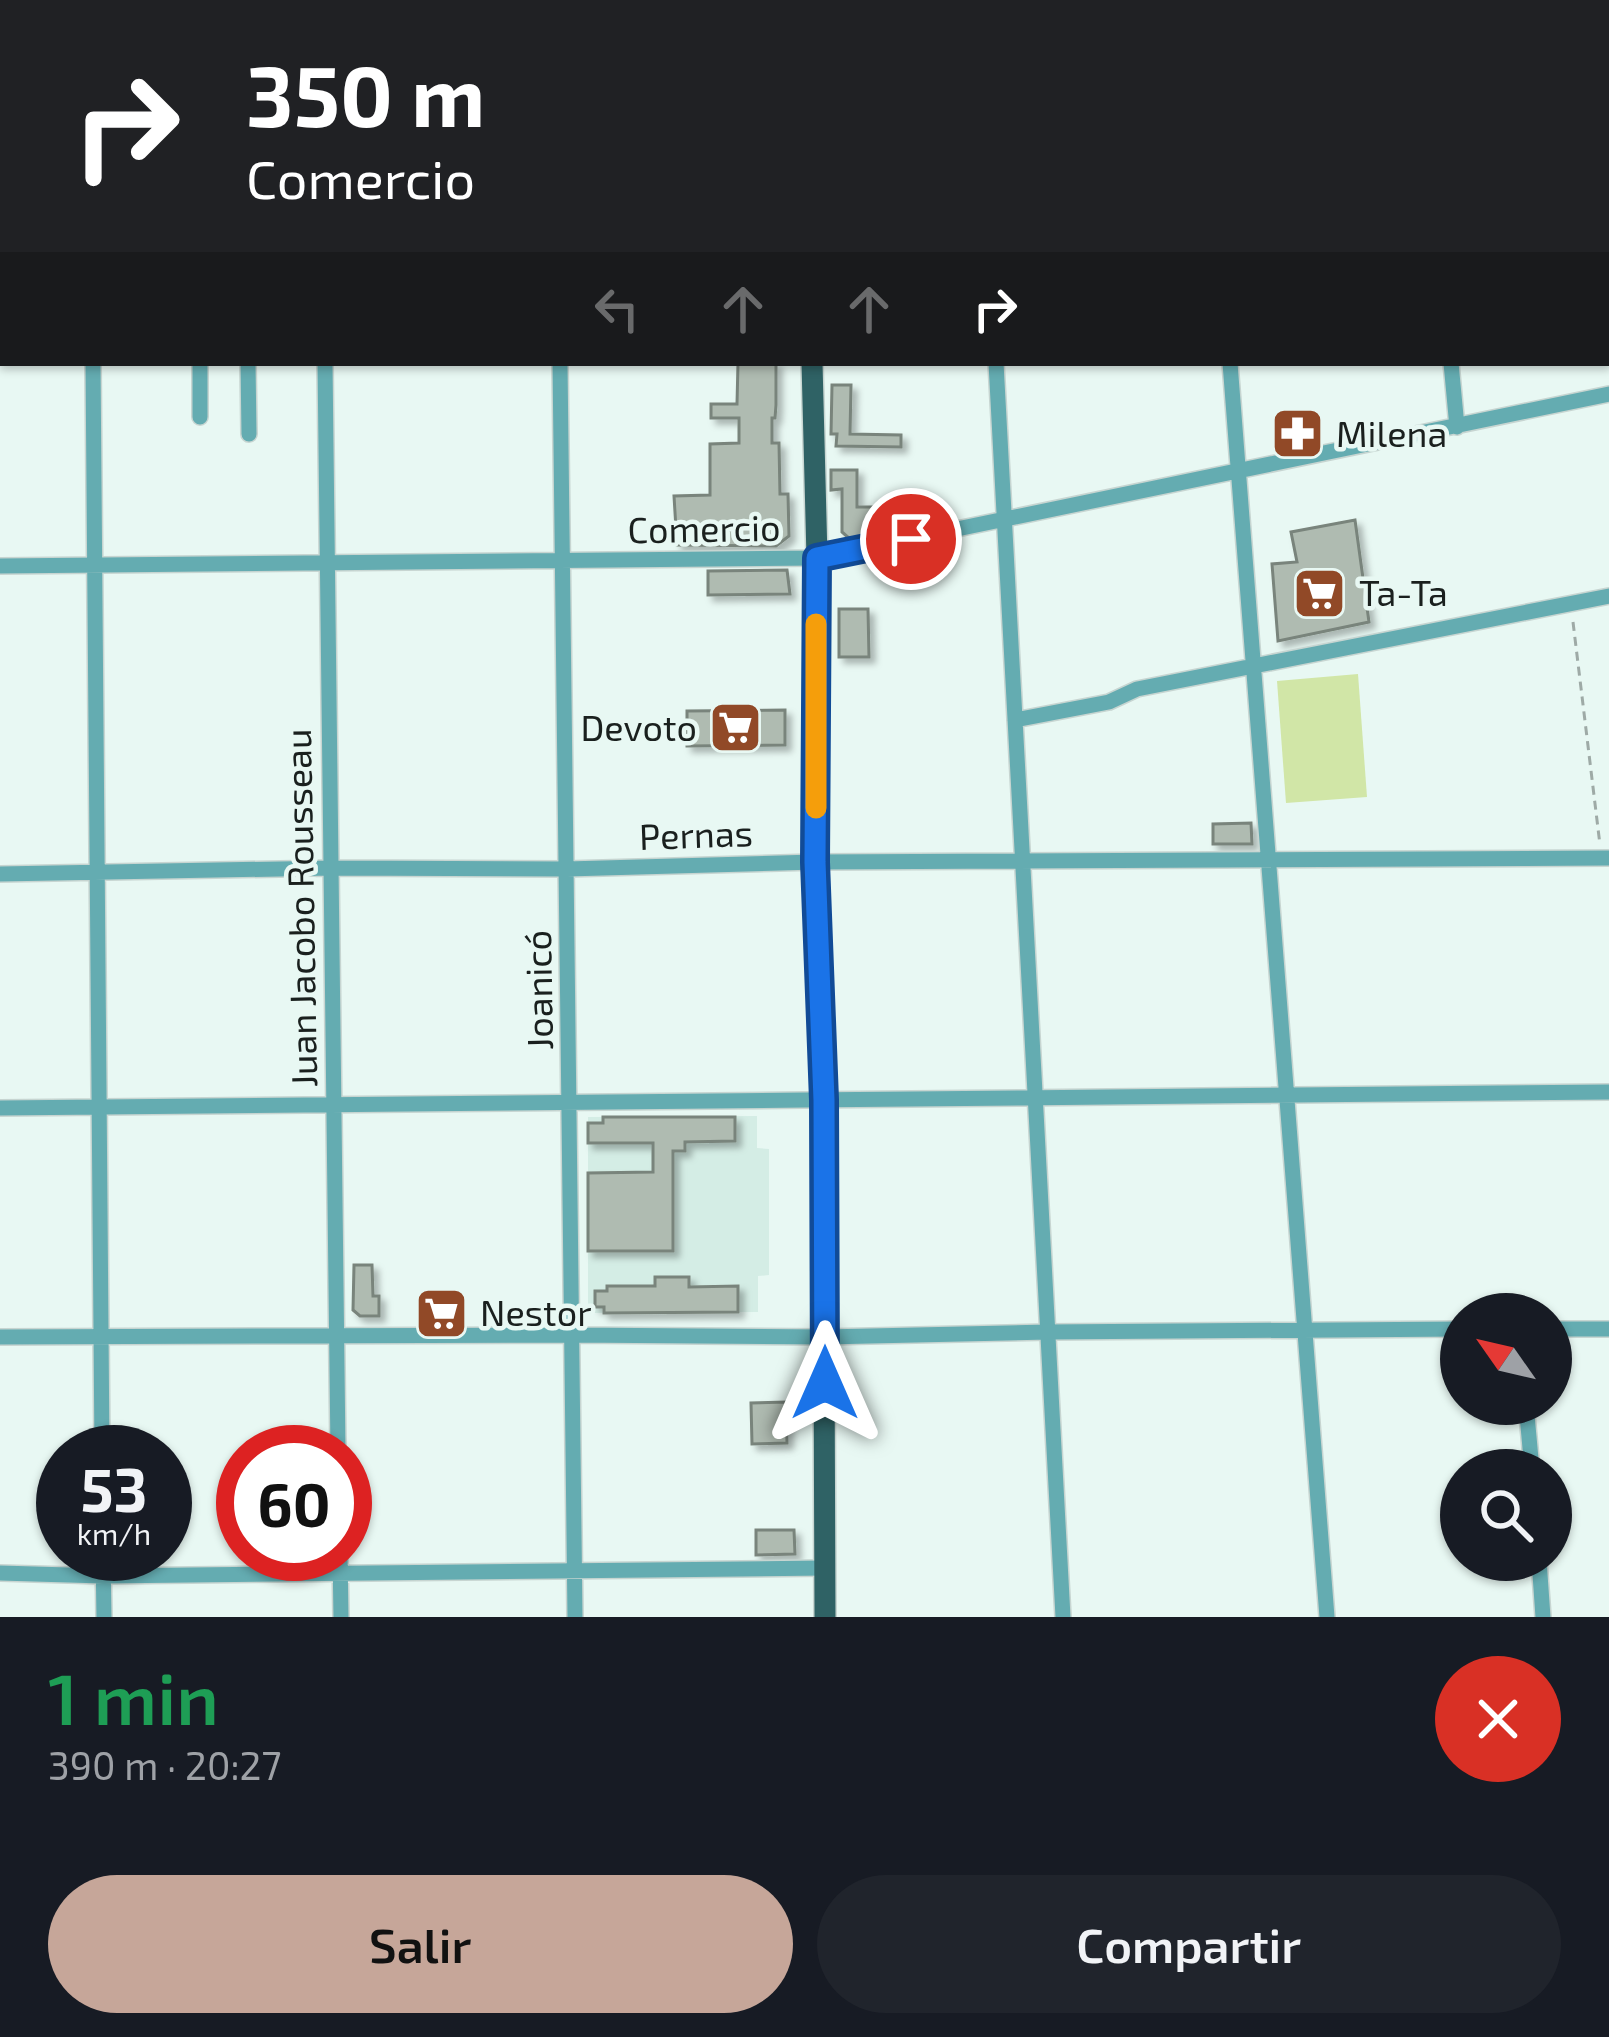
<!DOCTYPE html>
<html lang="es">
<meta charset="utf-8">
<style>
body{margin:0;font-family:"Exo 2",sans-serif;background:#20242c;color:#f1f3f6;height:100vh;display:flex;flex-direction:column;font-size:45px;white-space:nowrap}
*{box-sizing:border-box;margin:0}
p{font-size:39px;color:#9ea1a6}
.icon{flex:none;width:66px;height:66px;fill:none;stroke:currentColor;stroke-width:2;stroke-linecap:round;stroke-linejoin:round}
.map{position:relative;height:1617px;overflow:hidden}
.details{display:flex;flex-direction:column;background:#171b24;flex:1}
.details>*{flex:none}
.hud{position:absolute;left:0px;top:0px;width:1611px;height:366px;box-shadow:0 3px 9px #0004;background:#202124;color:#fff;overflow:hidden}
.needle{width:78px;rotate:304deg}
.controls{position:absolute;left:1440px;top:1293px;display:grid;gap:24px}
.controls a{display:grid;place-items:center;width:132px;height:132px;border-radius:50%;background:#171b24;box-shadow:0 3px 9px #0004;font-size:60px}
.speed{position:absolute;left:36px;top:1425px;display:flex;gap:24px;font-size:60px;font-weight:700;text-align:center}
.speed>*{display:grid;place-content:center;width:156px;height:156px;border-radius:50%;background:#171b24;box-shadow:0 3px 9px #0004;line-height:1}
.speed small{font-size:30px;font-weight:400}
.speed .limit{border:18px solid #d22;background:#fff;color:#111}
.pin{position:absolute;display:grid;place-items:center;width:102px;height:102px;color:#fff;margin:-51px;border:6px solid #fff;border-radius:50%;box-shadow:0 3px 12px #0007}
.me{position:absolute;width:132px;margin:-66px;rotate:0deg;stroke-linejoin:round;filter:drop-shadow(0 0 9px #0008)}
.turn{display:flex;align-items:center;gap:42px;height:252px;padding:0 48px;font-size:54px}
.turn .icon{width:156px;height:156px;stroke-width:2.5}
.turn b{display:block;font-size:84px;line-height:102px}
.lanes{display:flex;align-items:center;height:114px;padding:0 48px;background:#0003;justify-content:center;gap:60px;direction:ltr}
.lanes .off{opacity:.35}
.round{display:grid;place-items:center;flex:none;width:126px;height:126px;border-radius:63px;background:#20242c}
.head{display:flex;align-items:center;justify-content:space-between;height:204px;padding:0 48px}
h1{font-size:72px;font-weight:600;line-height:90px;color:#1e9e55}
.cta{display:flex;gap:24px;margin-top:auto;padding:24px 48px}
.cta a{flex:1;height:138px;border-radius:72px;background:#c6a699;color:#111;font-size:48px;font-weight:600;line-height:138px;text-align:center}
.cta a+a{background:#20242c;color:#f1f3f6}
.map>svg:first-child{display:block}
.built{fill:#d4ede5}
.green{fill:#d1e6a7}
.building{fill:#afbbb1;stroke:#79847b;stroke-width:3;filter:url(#shadow)}
.lines{fill:none;stroke-linecap:round;stroke-linejoin:round}
.minor-casing{stroke:#c7d5d1;stroke-width:18}
.major-casing{stroke:#c7d5d1;stroke-width:24}
.path{stroke:#9eaaa6;stroke-width:3;stroke-dasharray:9 6;stroke-linecap:butt}
.minor{stroke:#64acb1;stroke-width:15}
.major{stroke:#2f6265;stroke-width:21}
.route-casing{stroke:#114b97;stroke-width:30}
.route{stroke:#1a73e8;stroke-width:21}
.slow{stroke:#f59e0b;stroke-width:21}
.labels{text-anchor:middle;stroke-width:9;stroke-linejoin:round;paint-order:stroke}
.poi-label{font-size:36px;fill:#1a201e;stroke:#e8f8f3;text-anchor:start}
.street-label{font-size:36px;fill:#1a201e;stroke:#e8f8f3}
</style>
<div class="map">
<svg width="1609" height="1617" viewBox="0 0 1609 1617">
<defs>
<filter id="shadow"><feDropShadow dx="5.5" dy="5.5" stdDeviation="3" flood-color="#0004"/></filter>
</defs>
<rect width="100%" height="100%" fill="#e8f8f3"/>
<path class="built" d="M 757,1116 L 757,1148 L 769,1149 L 769,1275 L 758,1276 L 758,1312 L 588,1313 L 588,1117 Z"/>
<path class="green" d="M 1358,674 L 1367,797 L 1286,803 L 1277,681 Z"/>
<path class="building" d="M 738,363 L 776,363 L 776,405 L 775,418 L 772,418 L 772,443 L 779,443 L 780,494 L 788,494 L 789,536 L 776,546 L 677,545 L 674,496 L 710,495 L 710,444 L 739,443 L 739,418 L 711,418 L 711,404 L 737,404 Z
M 832,385 L 851,385 L 850,434 L 901,435 L 901,447 L 836,446 L 837,434 L 831,434 Z
M 831,470 L 857,470 L 857,507 L 889,507 L 889,530 L 850,539 L 842,532 L 842,489 L 831,490 Z
M 1355,520 L 1369,622 L 1278,641 L 1272,564 L 1297,562 L 1291,532 Z
M 787,570 L 790,594 L 708,595 L 708,571 Z
M 839,609 L 868,609 L 869,657 L 839,657 Z
M 785,710 L 785,745 L 687,746 L 687,711 Z
M 1251,823 L 1252,844 L 1213,844 L 1213,824 Z
M 603,1117 L 735,1117 L 735,1141 L 685,1142 L 685,1151 L 673,1151 L 673,1251 L 588,1251 L 588,1173 L 653,1172 L 653,1143 L 588,1143 L 588,1123 L 603,1123 Z
M 354,1265 L 372,1265 L 373,1296 L 379,1296 L 379,1316 L 360,1316 L 353,1310 Z
M 655,1277 L 689,1277 L 689,1287 L 738,1286 L 738,1312 L 604,1313 L 604,1307 L 595,1307 L 595,1291 L 607,1291 L 607,1286 L 655,1286 Z
M 786,1402 L 787,1443 L 752,1444 L 751,1403 Z
M 756,1530 L 794,1530 L 795,1554 L 756,1555 Z"/>
<g class="lines">
<defs>
<path id="minor" d="M 91,0 L 91,3
M 320,0 L 320,3
M 556,0 L 556,3
M 978,0 L 978,3
M 1200,0 L 1200,3
M 1428,0 L 1428,3
M 1608,201 L 1609,201
M 0,216 L 3,216
M 93,363 L 102,1452
M 248,363 L 249,434
M 325,363 L 338,1452
M 560,363 L 575,1617
M 996,363 L 1063,1617
M 1230,363 L 1327,1617
M 1451,363 L 1457,427
M 200,417 L 200,363
M 0,566 L 817,558 L 1609,394
M 1015,720 L 1109,702 L 1137,689 L 1609,596
M 0,874 L 331,868 L 567,869 L 815,862 L 1609,858
M 0,1108 C 536,1107 1073,1093 1609,1092
M 1551,1329 L 1609,1329
M 0,1337 L 573,1335 L 825,1337 L 1048,1332 L 1461,1329
M 1526,1404 L 1532,1470
M 103,1554 L 104,1617
M 340,1554 L 341,1617
M 1539,1560 L 1543,1617
M 0,1573 L 103,1576 L 825,1568"/>
<path id="major" d="M 807,0 L 807,3
M 812,363 L 817,558 L 815,862 L 823,1100 L 825,1617"/>
</defs>
<use href="#minor" class="minor-casing"/>
<use href="#major" class="major-casing"/>
<path class="path" d="M 1573,622 L 1600,845"/>
<use href="#minor" class="minor"/>
<use href="#major" class="major"/>
</g>
<g class="lines">
<defs>
<path id="route" d="M 825,1383 L 824,1100 L 815,862 L 817,558 L 911,539"/>
</defs>
<use href="#route" class="route-casing"/>
<use href="#route" class="route"/>
<path class="slow" d="M 816,808 L 816,624"/>
</g>
<defs>
<symbol id="pharmacy-square" viewBox="-11 -11 22 22"><rect x="-9" y="-9" width="18" height="18" rx="4" fill="#914927" stroke="#e8f8f3"/><path d="M-2-6h4v4h4v4h-4v4h-4v-4h-4v-4h4Z" fill="#fff"/></symbol>
<symbol id="supermarket-square" viewBox="-11 -11 22 22"><rect x="-9" y="-9" width="18" height="18" rx="4" fill="#914927" stroke="#e8f8f3"/><path d="M-6-5.5h2.5l.6 2H6L4.5 2H-2.5L-4.4-4H-6ZM-1.5 3.2a1.3 1.3 0 1 0 .1 0ZM3 3.2a1.3 1.3 0 1 0 .1 0Z" fill="#fff"/></symbol>
</defs>
<g fill-rule="evenodd">
<use href="#pharmacy-square" x="1268" y="404" width="59" height="59"/>
<use href="#supermarket-square" x="1290" y="564" width="59" height="59"/>
<use href="#supermarket-square" x="706" y="698" width="59" height="59"/>
<use href="#supermarket-square" x="412" y="1284" width="59" height="59"/>
</g>
<g class="labels">
<g class="poi-label">
<text x="1336" y="447">Milena</text>
<text x="1359" y="606">Ta-Ta</text>
<text x="697" y="741" text-anchor="end">Devoto</text>
<text x="480" y="1326">Nestor</text>
</g>
<g class="street-label">
<text transform="translate(704 529) rotate(-1)" y="13">Comercio</text>
<text transform="translate(696 835) rotate(-2)" y="13">Pernas</text>
<text transform="translate(301 908) rotate(-91)" y="13">Juan Jacobo Rousseau</text>
<text transform="translate(539 990) rotate(-91)" y="13">Joanicó</text>
</g>
</g>
</svg>
<div class="controls">
<a><svg class="needle" viewBox="-14 -14 28 28"><path d="M0-13l5 13h-10z" fill="#e53935"/><path d="M0 13l5-13h-10z" fill="#9ea1a6"/></svg></a>
<a><svg class="icon" aria-label="search" viewBox="0 0 24 24"><circle cx="10" cy="10" r="6"/><path d="M15 15l6 6"/></svg></a>
</div>
<div class="speed"><div>53<small>km/h</small></div><div class="limit">60</div></div>
<div class="pin" style="left:911px;top:539px;background:#d93025"><svg class="icon" aria-label="arrive" viewBox="0 0 24 24"><path d="M6 21V4h12l-3 4 3 4H6"/></svg></div>
<svg class="me" style="left:825px;top:1383px" viewBox="-20 -20 40 40"><path d="M0-17L14 15 0 8-14 15z" fill="#1a73e8" stroke="#fff" stroke-width="4"/></svg>
<div class="hud">
<div class="turn"><svg class="icon" aria-label="right" viewBox="0 0 24 24"><path d="M7 20v-9h11M14 6l5 5-5 5"/></svg><div><b>350 m</b>Comercio</div></div>
<div class="lanes"><svg class="icon off" aria-label="left" viewBox="0 0 24 24"><path d="M17 20v-9H6M10 6l-5 5 5 5"/></svg><svg class="icon off" aria-label="ahead" viewBox="0 0 24 24"><path d="M12 20V5M6 11l6-6 6 6"/></svg><svg class="icon off" aria-label="ahead" viewBox="0 0 24 24"><path d="M12 20V5M6 11l6-6 6 6"/></svg><svg class="icon" aria-label="right" viewBox="0 0 24 24"><path d="M7 20v-9h11M14 6l5 5-5 5"/></svg></div>
</div>
</div>
<section class="details">
<div class="head"><div><h1>1 min</h1><p>390 m · 20:27</p></div><a class="round" style="background:#d93025;color:#fff"><svg class="icon" aria-label="close" viewBox="0 0 24 24"><path d="M6 6l12 12M18 6L6 18"/></svg></a></div>
<div class="cta"><a>Salir</a><a>Compartir</a></div>
</section>
